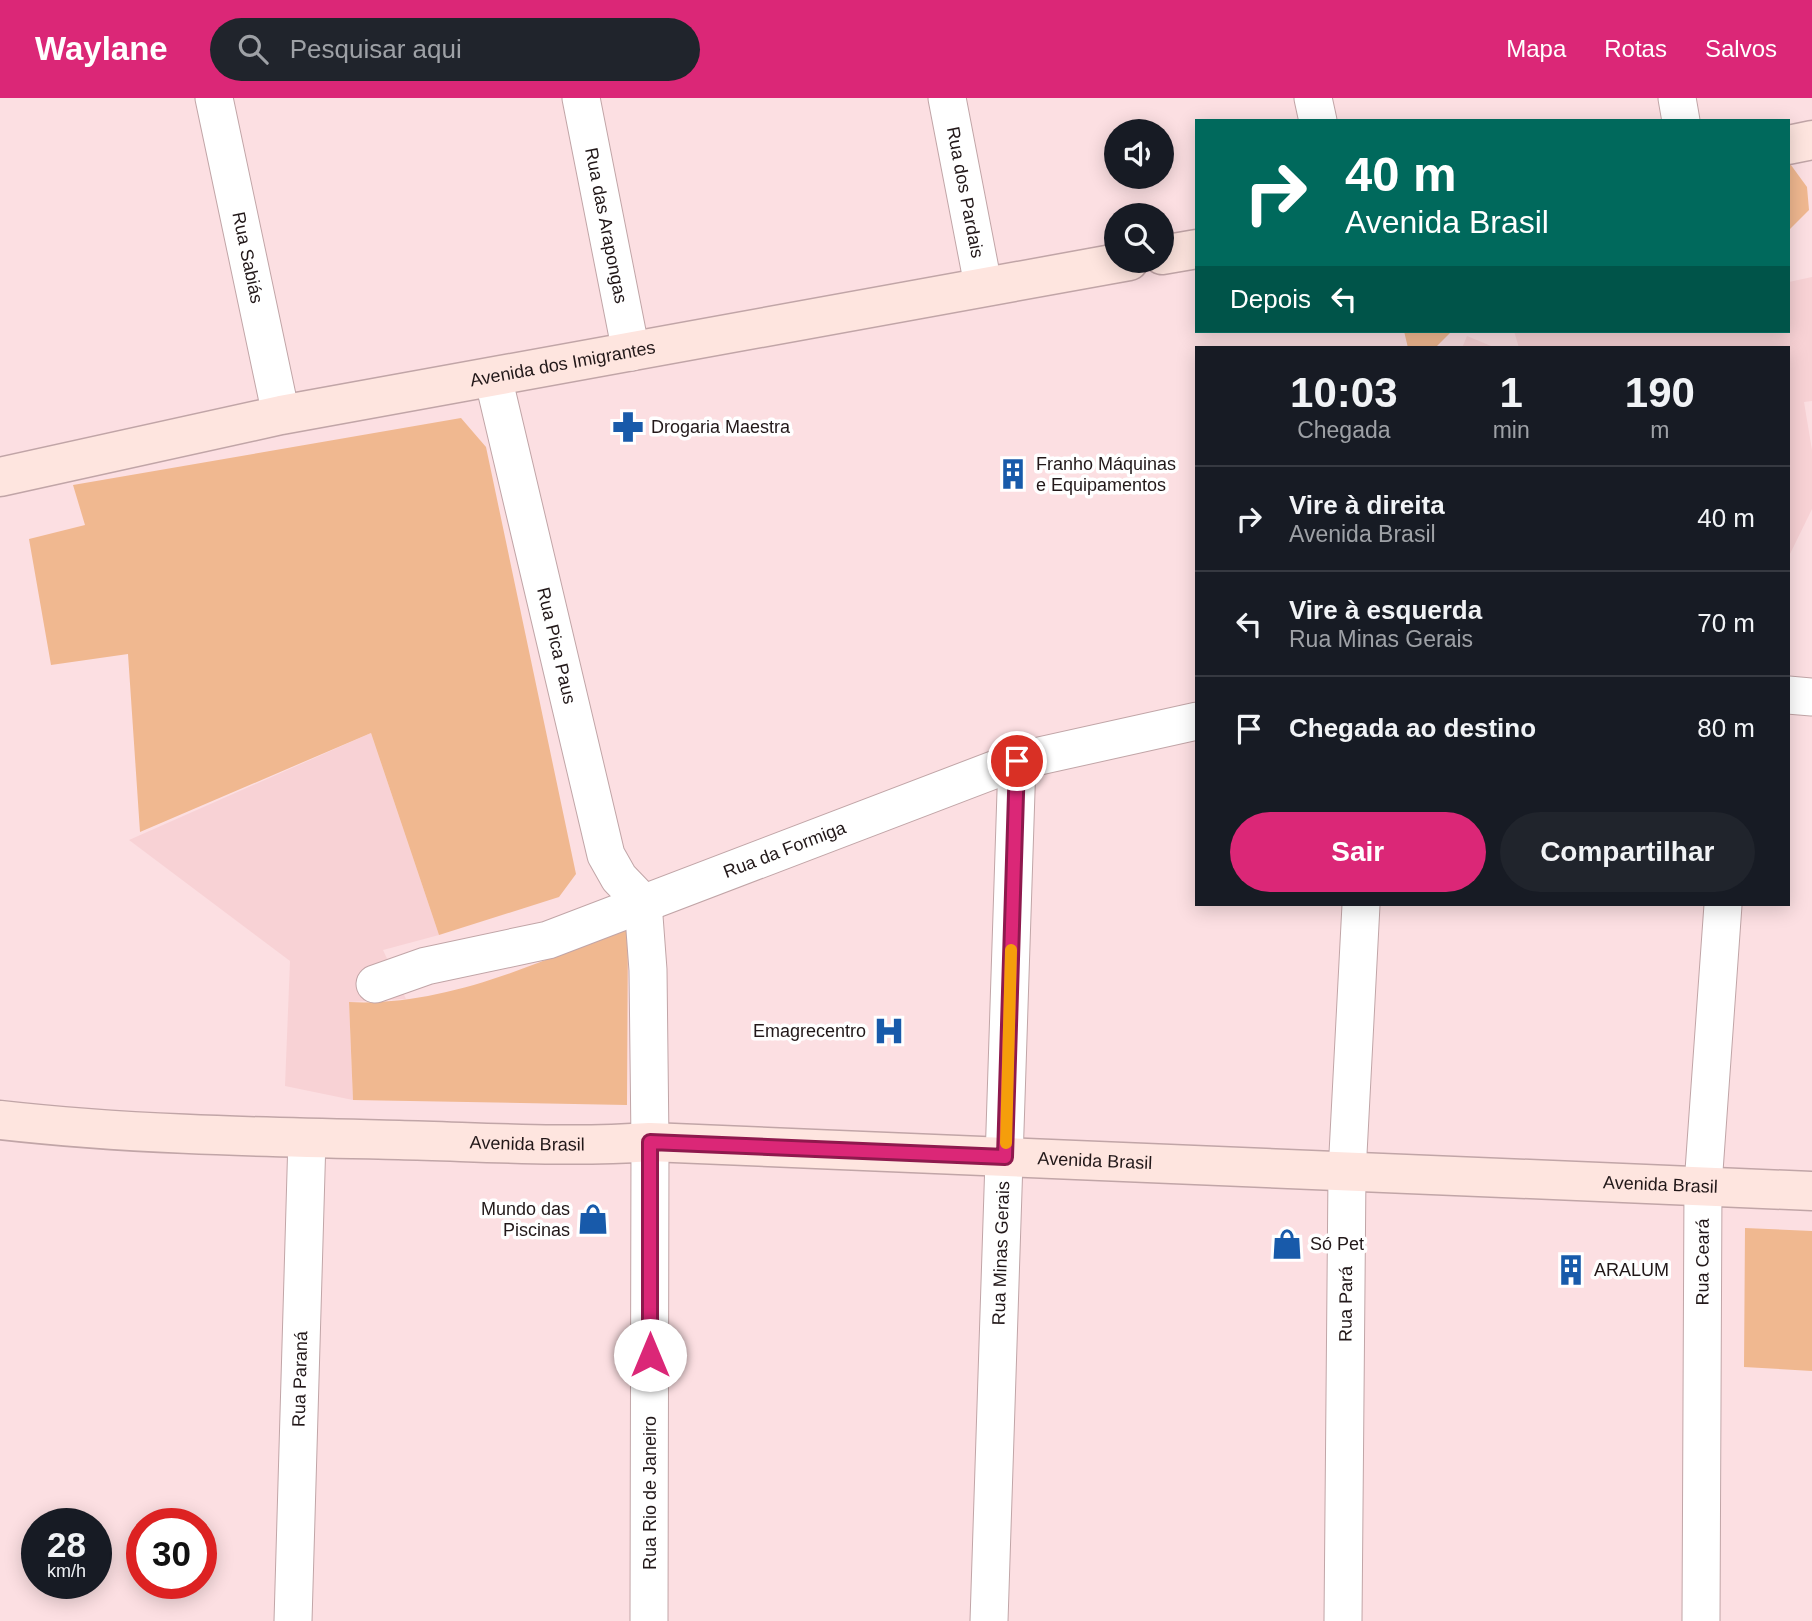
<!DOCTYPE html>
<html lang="pt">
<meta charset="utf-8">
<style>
body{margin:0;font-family:Arial,sans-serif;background:#20242c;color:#f1f3f6;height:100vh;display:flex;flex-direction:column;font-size:26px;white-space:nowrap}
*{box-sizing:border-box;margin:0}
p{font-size:23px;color:#9ea1a6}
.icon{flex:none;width:38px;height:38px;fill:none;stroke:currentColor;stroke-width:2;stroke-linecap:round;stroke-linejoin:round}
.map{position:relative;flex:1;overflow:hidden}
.panel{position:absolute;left:1195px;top:248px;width:595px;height:560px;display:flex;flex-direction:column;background:#171b24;border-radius:0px;box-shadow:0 4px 18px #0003}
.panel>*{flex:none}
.top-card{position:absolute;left:1195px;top:21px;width:595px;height:214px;border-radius:0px;box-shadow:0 4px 18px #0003;background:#00695c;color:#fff;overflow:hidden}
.fabs{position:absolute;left:1104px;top:21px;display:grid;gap:14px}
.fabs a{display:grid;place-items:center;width:70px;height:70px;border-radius:50%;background:#171b24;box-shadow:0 4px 18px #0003;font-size:35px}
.speed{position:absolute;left:21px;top:1410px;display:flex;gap:14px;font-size:35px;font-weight:700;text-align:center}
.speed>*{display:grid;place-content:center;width:91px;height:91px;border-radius:50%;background:#171b24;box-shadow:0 4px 18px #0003;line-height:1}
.speed small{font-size:18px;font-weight:400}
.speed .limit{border:10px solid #d22;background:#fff;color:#111}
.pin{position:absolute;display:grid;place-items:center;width:60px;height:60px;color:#fff;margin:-30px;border:4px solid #fff;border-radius:50%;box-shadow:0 2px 7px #0007}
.me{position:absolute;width:77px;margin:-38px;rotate:0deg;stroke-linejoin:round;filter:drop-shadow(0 0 5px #0008)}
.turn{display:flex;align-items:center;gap:24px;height:147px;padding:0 35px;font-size:32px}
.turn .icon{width:91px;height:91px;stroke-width:2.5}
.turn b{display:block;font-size:49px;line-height:60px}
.then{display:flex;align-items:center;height:66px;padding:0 35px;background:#0003;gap:14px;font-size:26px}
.eta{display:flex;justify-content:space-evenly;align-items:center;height:119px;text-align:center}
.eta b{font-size:42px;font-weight:700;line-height:49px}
.action{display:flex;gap:14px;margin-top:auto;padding:14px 35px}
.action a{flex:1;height:80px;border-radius:42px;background:#db2777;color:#fff;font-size:28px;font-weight:700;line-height:80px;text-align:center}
.action a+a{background:#20242c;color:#f1f3f6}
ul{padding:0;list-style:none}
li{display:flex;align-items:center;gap:21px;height:105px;padding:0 35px;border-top:2px solid #363941}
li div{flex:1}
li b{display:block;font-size:26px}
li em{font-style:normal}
header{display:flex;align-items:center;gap:42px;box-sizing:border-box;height:98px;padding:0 35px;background:#db2777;color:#fff}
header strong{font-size:33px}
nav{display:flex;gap:38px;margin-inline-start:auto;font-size:24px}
.search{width:490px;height:63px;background:#20242c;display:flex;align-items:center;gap:18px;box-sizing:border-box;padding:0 24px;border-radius:38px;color:#9ea1a6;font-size:26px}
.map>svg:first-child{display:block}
.built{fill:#f8d2d5}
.green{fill:#f0b890}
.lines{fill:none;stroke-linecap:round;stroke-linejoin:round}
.street-casing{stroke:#c1a5a7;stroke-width:39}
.secondary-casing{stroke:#c1a5a7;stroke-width:41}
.street{stroke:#fff;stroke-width:37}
.secondary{stroke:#fee5df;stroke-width:38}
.route-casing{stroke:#8e194d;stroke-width:18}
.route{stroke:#db2777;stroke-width:12}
.slow{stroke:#f59e0b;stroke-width:12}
.labels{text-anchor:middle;stroke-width:7;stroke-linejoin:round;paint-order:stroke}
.street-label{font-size:18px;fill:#221819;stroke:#fff}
.poi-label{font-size:18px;fill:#221819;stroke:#fff;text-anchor:start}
</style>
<header>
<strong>Waylane</strong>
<div class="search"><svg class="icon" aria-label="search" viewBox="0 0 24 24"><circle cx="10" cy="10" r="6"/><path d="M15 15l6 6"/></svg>Pesquisar aqui</div>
<nav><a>Mapa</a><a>Rotas</a><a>Salvos</a></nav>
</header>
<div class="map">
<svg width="1812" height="1523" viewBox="0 0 1812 1523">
<rect width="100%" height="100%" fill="#fcdfe2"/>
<path class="built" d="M 1812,179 L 1812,303 L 1804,304 L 1812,352 L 1812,411 L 1789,458 L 1788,250 L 1519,250 L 1514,233 L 1788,233 L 1789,184 Z
M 1467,238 L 1496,250 L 1462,250 Z
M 371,635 L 439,837 L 383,852 L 406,901 L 349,904 L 353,1002 L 285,988 L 290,863 L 129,742 Z"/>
<path class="green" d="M 1788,63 L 1807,89 L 1809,112 L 1789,132 Z
M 1404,233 L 1452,233 L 1435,250 L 1408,250 Z
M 461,320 L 486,349 L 576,776 L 559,799 L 439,837 L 371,635 L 140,734 L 128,556 L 51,567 L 29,441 L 85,427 L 73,387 Z
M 628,827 L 627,1007 L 353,1002 L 349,904 C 444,909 543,864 628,827 Z
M 1745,1130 L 1812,1133 L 1812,1273 L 1744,1269 Z"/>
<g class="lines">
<defs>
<g id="street">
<path id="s1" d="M 214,0 L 281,317"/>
<path id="s2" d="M 581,0 L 631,254"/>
<path id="s3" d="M 947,0 L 983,187"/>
<path d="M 1313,0 L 1318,23"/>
<path d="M 1677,0 L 1681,23"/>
<path id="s4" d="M 493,279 L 606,757 L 619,780 L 643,805"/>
<path d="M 1788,597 L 1812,599"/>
<path d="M 643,805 L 648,872 L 650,1044 L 649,1523"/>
<path id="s5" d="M 375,886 L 426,868 L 548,842 L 1017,663 L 1197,623"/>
<path id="s6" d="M 293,1523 L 307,1040"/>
<path id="s7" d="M 989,1523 L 1017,663"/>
<path id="s8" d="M 1343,1523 L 1347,1075 L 1361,807"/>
<path id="s9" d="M 1701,1523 L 1703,1087 L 1723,807"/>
</g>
<g id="secondary">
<path d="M 1788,47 L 1812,42"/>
<path d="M 1162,157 L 1197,151"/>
<path id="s10" d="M 0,379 L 281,317 L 1129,163"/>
<path id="s11" d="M 0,1022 C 132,1037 267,1039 399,1042 C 482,1044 567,1050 650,1044 L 1812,1093"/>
</g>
</defs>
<use href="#street" class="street-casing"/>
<use href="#secondary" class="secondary-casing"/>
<use href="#street" class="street"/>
<use href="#secondary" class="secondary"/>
</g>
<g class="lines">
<defs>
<path id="route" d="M 650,1257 L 650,1044 L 1005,1059 L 1017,663"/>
</defs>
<use href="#route" class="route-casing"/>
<use href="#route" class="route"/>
<path class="slow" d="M 1006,1045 L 1011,852"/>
</g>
<defs>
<symbol id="pharmacy-bare" viewBox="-9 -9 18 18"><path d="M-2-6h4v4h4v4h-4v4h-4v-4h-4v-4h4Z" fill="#185aaa" stroke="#fff" stroke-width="2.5" paint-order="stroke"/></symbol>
<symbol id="building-bare" viewBox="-9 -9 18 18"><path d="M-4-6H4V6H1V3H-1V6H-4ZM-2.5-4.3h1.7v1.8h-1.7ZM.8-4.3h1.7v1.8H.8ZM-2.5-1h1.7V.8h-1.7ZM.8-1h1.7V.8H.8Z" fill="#185aaa" stroke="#fff" stroke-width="2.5" paint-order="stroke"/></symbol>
<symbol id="hospital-bare" viewBox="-9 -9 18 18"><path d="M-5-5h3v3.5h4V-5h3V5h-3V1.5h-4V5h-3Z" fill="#185aaa" stroke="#fff" stroke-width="2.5" paint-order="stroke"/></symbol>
<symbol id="shop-bare" viewBox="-9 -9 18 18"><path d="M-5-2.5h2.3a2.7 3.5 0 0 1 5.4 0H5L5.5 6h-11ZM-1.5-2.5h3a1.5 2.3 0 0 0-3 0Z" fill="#185aaa" stroke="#fff" stroke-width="2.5" paint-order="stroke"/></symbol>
</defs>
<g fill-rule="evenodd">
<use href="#pharmacy-bare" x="606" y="307" width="44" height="44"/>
<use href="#building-bare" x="991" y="354" width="44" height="44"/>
<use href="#hospital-bare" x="867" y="911" width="44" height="44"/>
<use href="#shop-bare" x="571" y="1099" width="44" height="44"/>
<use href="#shop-bare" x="1265" y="1124" width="44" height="44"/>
<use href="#building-bare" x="1549" y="1150" width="44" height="44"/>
</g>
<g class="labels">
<g class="street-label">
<text dy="6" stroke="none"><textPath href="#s3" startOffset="96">Rua dos Pardais</textPath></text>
<text dy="6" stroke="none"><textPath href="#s2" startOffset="130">Rua das Arapongas</textPath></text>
<text dy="6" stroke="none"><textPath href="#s1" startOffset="163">Rua Sabiás</textPath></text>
<text dy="6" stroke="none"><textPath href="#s10" startOffset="574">Avenida dos Imigrantes</textPath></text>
<text dy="6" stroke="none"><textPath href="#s4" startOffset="276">Rua Pica Paus</textPath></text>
<text dy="6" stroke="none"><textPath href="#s5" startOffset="432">Rua da Formiga</textPath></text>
<text dy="6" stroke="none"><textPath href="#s11" startOffset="528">Avenida Brasil</textPath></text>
<text dy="6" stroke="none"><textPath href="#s11" startOffset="1096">Avenida Brasil</textPath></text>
<text dy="6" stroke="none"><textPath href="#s11" startOffset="1662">Avenida Brasil</textPath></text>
<text dy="6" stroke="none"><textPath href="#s7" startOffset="368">Rua Minas Gerais</textPath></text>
<text dy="6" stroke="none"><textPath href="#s9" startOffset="359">Rua Ceará</textPath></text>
<text dy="6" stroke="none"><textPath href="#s8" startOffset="317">Rua Pará</textPath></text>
<text dy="6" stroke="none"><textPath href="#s6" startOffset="242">Rua Paraná</textPath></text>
<text transform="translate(650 1395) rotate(-90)" y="6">Rua Rio de Janeiro</text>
</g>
<g class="poi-label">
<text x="651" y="335">Drogaria Maestra</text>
<text x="1036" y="372">Franho Máquinas<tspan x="1036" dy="21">e Equipamentos</tspan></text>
<text x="866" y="939" text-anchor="end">Emagrecentro</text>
<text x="570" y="1117" text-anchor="end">Mundo das<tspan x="570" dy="21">Piscinas</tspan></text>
<text x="1310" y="1152">Só Pet</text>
<text x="1594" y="1178">ARALUM</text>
</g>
</g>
</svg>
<div class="fabs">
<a><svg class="icon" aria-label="sound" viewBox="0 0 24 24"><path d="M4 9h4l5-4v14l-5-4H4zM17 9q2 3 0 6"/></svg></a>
<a><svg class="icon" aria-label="search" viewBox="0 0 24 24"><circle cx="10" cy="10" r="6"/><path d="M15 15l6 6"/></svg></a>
</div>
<div class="speed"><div>28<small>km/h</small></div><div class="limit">30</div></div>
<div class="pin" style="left:1017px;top:663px;background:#d93025"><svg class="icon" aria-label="arrive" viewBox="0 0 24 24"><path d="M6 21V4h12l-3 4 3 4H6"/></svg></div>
<svg class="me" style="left:650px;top:1257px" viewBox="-20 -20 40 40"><circle r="19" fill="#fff"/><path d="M0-13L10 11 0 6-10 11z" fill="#db2777"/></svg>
<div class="top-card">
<div class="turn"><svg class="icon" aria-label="right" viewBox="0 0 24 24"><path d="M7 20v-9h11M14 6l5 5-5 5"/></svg><div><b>40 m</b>Avenida Brasil</div></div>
<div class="then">Depois<svg class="icon" aria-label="left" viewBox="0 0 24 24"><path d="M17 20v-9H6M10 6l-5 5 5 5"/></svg></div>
</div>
<section class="panel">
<div class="eta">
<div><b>10:03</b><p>Chegada</p></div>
<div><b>1</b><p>min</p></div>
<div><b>190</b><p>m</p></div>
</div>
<ul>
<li><svg class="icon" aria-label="right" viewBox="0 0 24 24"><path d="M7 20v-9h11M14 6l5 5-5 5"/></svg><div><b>Vire à direita</b><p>Avenida Brasil</p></div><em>40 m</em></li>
<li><svg class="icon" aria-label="left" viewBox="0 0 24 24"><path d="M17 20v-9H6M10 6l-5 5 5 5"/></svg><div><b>Vire à esquerda</b><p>Rua Minas Gerais</p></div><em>70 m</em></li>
<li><svg class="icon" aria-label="arrive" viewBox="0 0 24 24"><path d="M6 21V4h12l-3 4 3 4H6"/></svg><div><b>Chegada ao destino</b></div><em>80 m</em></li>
</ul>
<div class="action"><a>Sair</a><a>Compartilhar</a></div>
</section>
</div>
